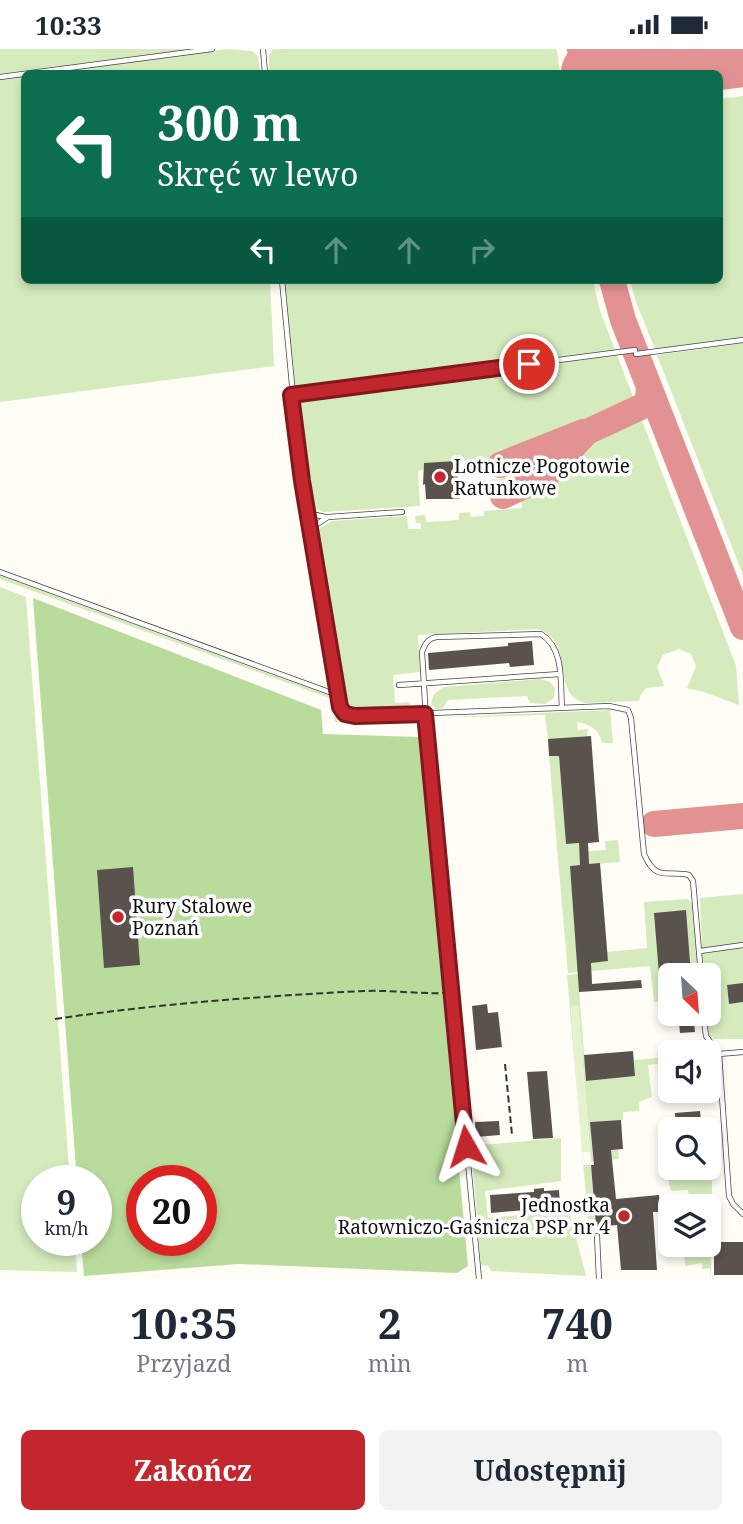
<!DOCTYPE html>
<html lang="pl">
<meta charset="utf-8">
<style>
body{margin:0;font-family:"Noto Serif",serif;background:#f2f2f3;color:#1f2937;height:100vh;display:flex;flex-direction:column;font-size:26px;white-space:nowrap}
*{box-sizing:border-box;margin:0}
p{font-size:23px;color:#747a83}
.icon{flex:none;width:38px;height:38px;fill:none;stroke:currentColor;stroke-width:2;stroke-linecap:round;stroke-linejoin:round}
.map{position:relative;height:1230px;overflow:hidden}
.drawer{display:flex;flex-direction:column;background:#fff;flex:1}
.drawer>*{flex:none}
.hud{position:absolute;left:21px;top:21px;width:702px;height:214px;border-radius:10px;box-shadow:0 4px 10px #0003;background:#0b6e4f;color:#fff;overflow:hidden}
.needle{width:46px;rotate:155deg}
.tools{position:absolute;left:658px;top:914px;display:grid;gap:14px}
.tools a{display:grid;place-items:center;width:63px;height:63px;border-radius:10px;background:#fff;box-shadow:0 4px 10px #0003;font-size:35px}
.speed{position:absolute;left:21px;top:1116px;display:flex;gap:14px;font-size:35px;font-weight:700;text-align:center}
.speed>*{display:grid;place-content:center;width:91px;height:91px;border-radius:50%;background:#fff;box-shadow:0 4px 10px #0003;line-height:1}
.speed small{font-size:18px;font-weight:400}
.speed .limit{border:10px solid #d22;background:#fff;color:#111}
.pin{position:absolute;display:grid;place-items:center;width:60px;height:60px;color:#fff;margin:-30px;border:4px solid #fff;border-radius:50%;box-shadow:0 2px 7px #0007}
.me{position:absolute;width:77px;margin:-38px;rotate:354deg;stroke-linejoin:round;filter:drop-shadow(0 0 5px #0008)}
.turn{display:flex;align-items:center;gap:24px;height:147px;padding:0 21px;font-size:32px}
.turn .icon{width:91px;height:91px;stroke-width:2.5}
.turn b{display:block;font-size:49px;line-height:60px}
.lanes{display:flex;align-items:center;height:66px;padding:0 21px;background:#0003;justify-content:center;gap:35px;direction:ltr}
.lanes .off{opacity:.35}
.eta{display:flex;justify-content:space-evenly;align-items:center;height:119px;text-align:center}
.eta b{font-size:42px;font-weight:700;line-height:49px}
.cta{display:flex;gap:14px;margin-top:auto;padding:14px 21px}
.cta a{flex:1;height:80px;border-radius:10px;background:#c4262e;color:#fff;font-size:28px;font-weight:700;line-height:80px;text-align:center}
.cta a+a{background:#f2f2f3;color:#1f2937}
.status{display:flex;justify-content:space-between;align-items:center;height:49px;padding:0 35px;background:#fff;direction:ltr}
.status svg{height:19px;fill:currentColor}
.map>svg:first-child{display:block}
.green{fill:#d5ebbd}
.forest{fill:#b9dc9c;fill-rule:evenodd}
.pitch{fill:#e6f2cf}
.lines{fill:none;stroke-linecap:round;stroke-linejoin:round}
.taxiway{stroke:#e29292;stroke-width:26}
.runway{stroke:#e29292;stroke-width:66}
.building{fill:#5a524d}
.service-casing{stroke:#444;stroke-width:6}
.path{stroke:#333;stroke-width:2;stroke-dasharray:7 3.5;stroke-linecap:butt}
.service{stroke:#fff;stroke-width:4.5}
.route-casing{stroke:#7f191e;stroke-width:18}
.route{stroke:#c4262e;stroke-width:12}
.poi-dot{fill:#c4262e;stroke:#fff;stroke-width:2.5}
.labels{text-anchor:middle;stroke-width:7;stroke-linejoin:round;paint-order:stroke}
.poi-label{font-size:19px;fill:#111;stroke:#fff;text-anchor:start}
</style>
<div class="status"><b>10:33</b><svg viewBox="0 0 49 12"><path d="M0 12V9h3v3zM5 12V6h3v6zM10 12V3h3v9zM15 12V0h3v12zM26 1h20v11H26zM47 4h2v5h-2z"/></svg></div>
<div class="map">
<svg width="743" height="1230" viewBox="0 0 743 1230">
<rect width="100%" height="100%" fill="#fffdf5"/>
<path class="green" d="M 0,0 L 192,0 L 0,25 Z
M 227,0 L 252,2 L 258,7 L 260,24 L 40,24 Z
M 273,0 L 555,0 L 557,2 L 560,24 L 269,24 L 269,7 Z
M 24,27 L 24,231 L 270,231 L 274,317 L 0,353 L 0,30 Z
M 743,47 L 743,288 L 655,300 L 636,253 L 630,231 L 719,231 L 719,50 Z
M 285,231 L 593,231 L 599,259 L 615,301 L 300,343 L 294,339 Z
M 743,294 L 743,526 L 657,306 Z
M 617,306 L 736,617 L 739,656 L 704,643 L 687,639 L 696,617 L 691,605 L 679,600 L 663,606 L 657,618 L 664,637 L 646,639 L 640,647 L 639,652 L 585,654 C 550,645 576,593 538,580 L 418,586 L 420,623 L 393,626 L 395,654 L 408,653 L 410,656 L 408,660 C 387,665 352,670 342,647 L 316,490 L 320,479 L 332,472 L 407,467 L 408,480 L 421,480 L 421,474 L 416,474 L 415,467 L 425,466 L 427,473 L 459,471 L 459,464 L 470,463 L 471,468 L 484,467 L 484,462 L 522,459 L 521,451 L 503,452 L 502,437 L 491,437 L 490,431 L 501,430 L 500,409 L 453,412 L 451,409 L 451,413 L 418,422 L 420,457 L 323,463 L 316,460 L 309,448 L 296,352 L 300,347 Z
M 0,526 L 333,648 L 338,673 L 335,673 L 332,650 L 0,530 Z
M 0,538 L 26,548 L 70,1132 L 37,1132 L 37,1192 L 75,1192 L 77,1223 L 0,1221 Z
M 540,630 L 550,633 L 555,639 L 554,649 L 545,655 L 530,654 L 527,647 L 448,651 L 443,659 L 436,660 L 431,655 L 434,645 L 444,638 Z
M 610,661 L 613,694 L 602,694 C 599,680 591,676 577,673 L 578,681 L 588,680 L 587,687 L 548,691 L 545,666 L 430,669 Z
M 549,707 L 559,707 L 566,795 L 579,794 L 579,803 L 606,801 L 605,792 L 618,791 L 620,813 L 570,817 L 579,923 L 568,924 Z
M 743,845 L 743,934 L 727,937 L 729,955 L 743,953 L 743,990 L 714,990 L 709,986 L 706,964 L 709,964 L 709,926 L 703,926 L 700,849 Z
M 688,850 L 695,857 L 698,926 L 670,926 L 670,952 L 654,953 L 650,917 L 591,922 L 591,914 L 608,912 L 607,903 L 647,899 L 644,853 Z
M 578,925 L 586,1032 L 635,1027 L 634,1011 L 670,1008 L 670,1014 L 668,1011 L 659,1011 L 659,1015 L 648,1016 L 652,1048 L 639,1053 L 639,1062 L 623,1063 L 623,1071 L 591,1073 L 618,1100 L 619,1110 L 591,1113 L 578,957 L 571,957 L 583,1116 L 591,1116 L 595,1170 L 588,1171 L 567,926 Z
M 561,1089 L 561,1132 L 485,1142 L 488,1169 L 569,1162 L 586,1227 L 491,1222 L 489,1217 L 481,1216 L 471,1097 Z
M 709,1089 L 712,1133 L 711,1230 L 710,1219 L 702,1220 L 702,1214 L 685,1217 L 684,1195 L 709,1195 L 709,1157 L 690,1157 L 688,1141 L 671,1142 L 668,1130 L 685,1131 L 685,1129 L 705,1127 L 705,1118 L 709,1118 Z"/>
<path class="forest" d="M 33,549 L 321,661 L 323,685 L 419,688 L 468,1217 L 457,1224 L 239,1215 L 84,1227 L 81,1192 L 96,1192 L 96,1132 L 77,1132 ZM 142,1132 L 201,1132 L 201,1192 L 142,1192 Z"/>
<path class="pitch" d="M 578,956 L 590,1103 L 582,1103 L 571,957 Z"/>
<g class="lines">
<path class="taxiway" d="M 580,0 L 583,24
M 610,0 L 628,9 L 656,16
M 612,231 L 623,271 L 743,578
M 500,416 L 583,383
M 503,447 L 546,427 L 587,383 L 645,356 L 648,351 L 649,337
M 654,775 L 743,767"/>
<path class="runway" d="M 594,24 L 743,5"/>
</g>
<path class="building" d="M 456,412 L 460,450 L 426,450 L 425,435 L 423,436 L 424,414 Z
M 532,592 L 534,616 L 510,618 L 509,614 L 429,621 L 428,604 L 508,597 L 508,594 Z
M 591,687 L 599,793 L 588,794 L 589,815 L 600,814 L 608,912 L 591,914 L 592,935 L 641,931 L 642,939 L 579,943 L 570,817 L 580,816 L 579,794 L 566,795 L 559,707 L 549,707 L 548,690 Z
M 133,818 L 140,916 L 104,919 L 97,821 Z
M 686,861 L 691,926 L 670,926 L 670,949 L 661,950 L 654,864 Z
M 743,934 L 743,953 L 729,955 L 727,936 Z
M 487,955 L 488,964 L 498,963 L 502,998 L 476,1001 L 472,957 Z
M 678,964 L 693,964 L 695,983 L 680,984 Z
M 633,1002 L 635,1027 L 586,1032 L 584,1006 Z
M 547,1022 L 553,1089 L 533,1090 L 527,1023 Z
M 700,1062 L 702,1080 L 676,1080 L 675,1064 Z
M 621,1071 L 623,1100 L 611,1101 L 616,1150 L 659,1146 L 660,1163 L 653,1163 L 657,1221 L 621,1221 L 617,1176 L 596,1178 L 591,1116 L 594,1116 L 590,1073 Z
M 499,1072 L 500,1086 L 476,1088 L 475,1073 Z
M 544,1139 L 544,1142 L 559,1141 L 560,1158 L 491,1164 L 490,1146 L 534,1143 L 534,1140 Z
M 714,1193 L 743,1193 L 743,1226 L 714,1226 Z"/>
<g class="lines">
<defs>
<path id="service" d="M 263,0 L 265,24
M 0,28 L 212,0
M 282,231 L 299,409 L 342,662 L 355,667 L 609,657 L 628,661 L 631,669 L 644,805 C 656,833 667,821 689,826 L 693,832 L 701,926
M 636,305 L 743,291
M 291,346 L 635,301
M 308,461 L 312,465 L 325,468
M 311,479 L 328,468 L 402,463
M 0,523 L 332,644 L 338,643
M 399,636 L 560,625
M 700,902 L 743,896
M 703,964 L 706,987 L 719,1005 L 729,1147 L 733,1155 L 743,1165
M 719,1005 L 743,1003
M 597,1187 L 599,1230
M 479,1230 L 426,670 L 422,603 C 425,595 428,589 437,588 L 541,585 C 565,600 560,634 562,659"/>
</defs>
<use href="#service" class="service-casing"/>
<path class="path" d="M 55,970 C 157,955 261,947 364,942 C 391,941 417,945 444,944
M 505,1015 L 512,1086"/>
<use href="#service" class="service"/>
</g>
<g class="lines">
<defs>
<path id="route" d="M 466,1097 L 425,665 L 355,667 L 345,665 L 340,658 L 302,432 L 291,346 L 529,315"/>
</defs>
<use href="#route" class="route-casing"/>
<use href="#route" class="route"/>
</g>
<g class="poi-dot">
<circle cx="440" cy="428" r="7"/>
<circle cx="118" cy="868" r="7"/>
<circle cx="624" cy="1167" r="7"/>
</g>
<g class="labels">
<g class="poi-label">
<text x="454" y="424">Lotnicze Pogotowie<tspan x="454" dy="22">Ratunkowe</tspan></text>
<text x="132" y="864">Rury Stalowe<tspan x="132" dy="22">Poznań</tspan></text>
<text x="610" y="1163" text-anchor="end">Jednostka<tspan x="610" dy="22">Ratowniczo-Gaśnicza PSP nr 4</tspan></text>
</g>
</g>
</svg>
<div class="tools">
<a><svg class="needle" viewBox="-14 -14 28 28"><path d="M0-13l5 13h-10z" fill="#e53935"/><path d="M0 13l5-13h-10z" fill="#747a83"/></svg></a>
<a><svg class="icon" aria-label="sound" viewBox="0 0 24 24"><path d="M4 9h4l5-4v14l-5-4H4zM17 9q2 3 0 6"/></svg></a>
<a><svg class="icon" aria-label="search" viewBox="0 0 24 24"><circle cx="10" cy="10" r="6"/><path d="M15 15l6 6"/></svg></a>
<a><svg class="icon" aria-label="layers" viewBox="0 0 24 24"><path d="M12 4l9 5-9 5-9-5zM3 14l9 5 9-5"/></svg></a>
</div>
<div class="speed"><div>9<small>km/h</small></div><div class="limit">20</div></div>
<div class="pin" style="left:529px;top:315px;background:#d93025"><svg class="icon" aria-label="arrive" viewBox="0 0 24 24"><path d="M6 21V4h12l-3 4 3 4H6"/></svg></div>
<svg class="me" style="left:466px;top:1097px" viewBox="-20 -20 40 40"><path d="M0-17L14 15 0 8-14 15z" fill="#c4262e" stroke="#fff" stroke-width="4"/></svg>
<div class="hud">
<div class="turn"><svg class="icon" aria-label="left" viewBox="0 0 24 24"><path d="M17 20v-9H6M10 6l-5 5 5 5"/></svg><div><b>300 m</b>Skręć w lewo</div></div>
<div class="lanes"><svg class="icon" aria-label="left" viewBox="0 0 24 24"><path d="M17 20v-9H6M10 6l-5 5 5 5"/></svg><svg class="icon off" aria-label="ahead" viewBox="0 0 24 24"><path d="M12 20V5M6 11l6-6 6 6"/></svg><svg class="icon off" aria-label="ahead" viewBox="0 0 24 24"><path d="M12 20V5M6 11l6-6 6 6"/></svg><svg class="icon off" aria-label="right" viewBox="0 0 24 24"><path d="M7 20v-9h11M14 6l5 5-5 5"/></svg></div>
</div>
</div>
<section class="drawer">
<div class="eta">
<div><b>10:35</b><p>Przyjazd</p></div>
<div><b>2</b><p>min</p></div>
<div><b>740</b><p>m</p></div>
</div>
<div class="cta"><a>Zakończ</a><a>Udostępnij</a></div>
</section>
